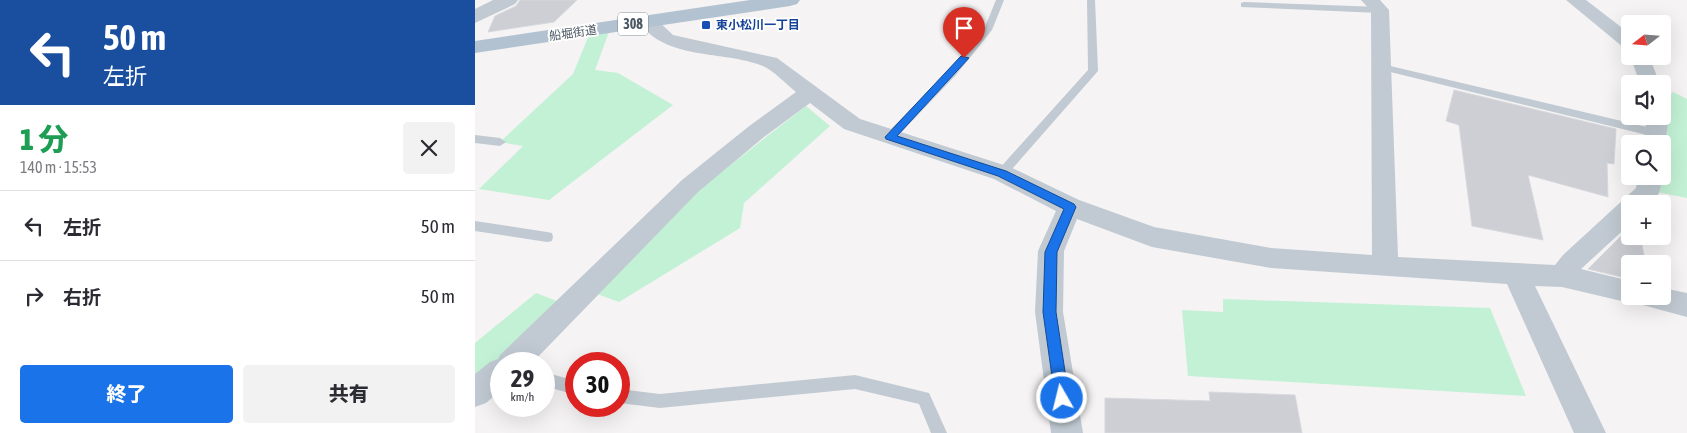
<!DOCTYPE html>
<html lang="ja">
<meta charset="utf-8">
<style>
body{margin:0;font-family:"Asap Condensed","Noto Sans JP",sans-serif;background:#f2f2f3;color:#2b2b33;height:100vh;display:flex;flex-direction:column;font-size:19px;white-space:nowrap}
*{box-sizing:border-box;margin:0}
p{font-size:16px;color:#7c7c81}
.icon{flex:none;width:28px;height:28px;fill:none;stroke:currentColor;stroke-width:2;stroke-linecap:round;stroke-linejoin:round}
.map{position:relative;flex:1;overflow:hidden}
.drawer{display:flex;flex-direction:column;background:#fff;width:475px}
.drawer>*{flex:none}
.banner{background:#1a4fa0;color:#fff;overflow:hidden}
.needle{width:32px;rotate:253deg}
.controls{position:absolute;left:1146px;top:15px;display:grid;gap:10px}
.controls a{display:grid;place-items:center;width:50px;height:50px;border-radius:5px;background:#fff;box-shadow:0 5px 20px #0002;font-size:25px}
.speed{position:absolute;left:15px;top:352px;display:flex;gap:10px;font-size:25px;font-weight:700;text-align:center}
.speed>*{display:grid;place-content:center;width:65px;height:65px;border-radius:50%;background:#fff;box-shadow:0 5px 20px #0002;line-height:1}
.speed small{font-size:12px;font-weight:400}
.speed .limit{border:8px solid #d22;background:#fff;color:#111}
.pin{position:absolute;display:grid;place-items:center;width:42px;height:42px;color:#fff;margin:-51px -21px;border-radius:50% 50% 50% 0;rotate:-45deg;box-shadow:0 0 5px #0007}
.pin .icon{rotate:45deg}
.me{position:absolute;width:55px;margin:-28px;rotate:352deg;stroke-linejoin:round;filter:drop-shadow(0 0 4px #0008)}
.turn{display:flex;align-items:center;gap:18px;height:105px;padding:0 20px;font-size:22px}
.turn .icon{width:65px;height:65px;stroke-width:2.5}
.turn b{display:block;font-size:35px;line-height:42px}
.round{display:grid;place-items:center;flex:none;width:52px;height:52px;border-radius:5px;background:#f2f2f3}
.headline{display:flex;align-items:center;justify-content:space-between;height:85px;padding:0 20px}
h1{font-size:30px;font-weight:800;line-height:38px;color:#1e9e55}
.cta{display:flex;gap:10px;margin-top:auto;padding:10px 20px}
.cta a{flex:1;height:58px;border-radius:5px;background:#1a73e8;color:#fff;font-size:20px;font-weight:800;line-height:58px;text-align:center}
.cta a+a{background:#f2f2f3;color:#2b2b33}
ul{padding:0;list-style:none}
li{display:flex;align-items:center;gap:15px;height:70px;padding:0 20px;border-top:1px solid #e1e1e2}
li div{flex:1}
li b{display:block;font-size:19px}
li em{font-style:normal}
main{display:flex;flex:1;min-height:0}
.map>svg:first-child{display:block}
.green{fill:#c3f1d5}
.building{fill:#cdcfd5;stroke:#d7d9de}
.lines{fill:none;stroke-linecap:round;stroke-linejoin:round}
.service{fill:#c1cad2;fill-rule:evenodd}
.minor{fill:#c1cad2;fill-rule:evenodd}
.tertiary{fill:#c1cad2;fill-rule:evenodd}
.primary{fill:#b3c2d1;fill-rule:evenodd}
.route{fill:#1a73e8;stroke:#114b97}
.transit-dot{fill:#1a4fb4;stroke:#fff;stroke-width:2}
.labels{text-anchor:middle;stroke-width:4;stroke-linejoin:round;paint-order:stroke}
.far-transit-label{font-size:12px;font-weight:bold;fill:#164399;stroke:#fff;text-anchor:start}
.far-street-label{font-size:12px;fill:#4a5661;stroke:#fff}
.shield{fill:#fff;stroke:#808990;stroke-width:1}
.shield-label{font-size:14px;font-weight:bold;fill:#4a5661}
</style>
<main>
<section class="drawer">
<div class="banner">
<div class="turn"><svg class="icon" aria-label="left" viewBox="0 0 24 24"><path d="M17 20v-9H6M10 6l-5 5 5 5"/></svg><div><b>50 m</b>左折</div></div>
</div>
<div class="headline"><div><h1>1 分</h1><p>140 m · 15:53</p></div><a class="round"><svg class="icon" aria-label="close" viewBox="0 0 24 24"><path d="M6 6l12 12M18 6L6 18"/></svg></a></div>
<ul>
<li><svg class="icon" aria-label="left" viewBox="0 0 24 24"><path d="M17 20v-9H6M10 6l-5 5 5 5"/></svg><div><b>左折</b></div><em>50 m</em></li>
<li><svg class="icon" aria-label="right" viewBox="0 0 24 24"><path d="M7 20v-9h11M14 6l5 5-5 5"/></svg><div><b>右折</b></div><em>50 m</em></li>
</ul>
<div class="cta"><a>終了</a><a>共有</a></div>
</section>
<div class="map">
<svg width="1212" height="433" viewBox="0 0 1212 433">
<rect width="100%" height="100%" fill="#f5f3f3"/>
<path class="green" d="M 134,32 L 120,70 L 143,73 L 198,105 L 74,200 L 4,189 L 48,146 L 25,142 L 98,74 L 114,35 Z
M 1198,92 L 1212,99 L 1212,198 L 1182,192 L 1183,176 L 1188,176 L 1186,144 L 1190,100 Z
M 331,106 L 355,126 L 269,203 L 265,228 L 144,302 L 122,294 L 226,188 Z
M 61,293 L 82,301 L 0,382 L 0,343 Z
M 748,299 L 1015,308 L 1051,396 L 713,376 L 707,310 L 748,312 Z"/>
<path class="building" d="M 45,0 L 102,0 L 79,22 L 13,32 L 20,16 L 41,6 Z
M 979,90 L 1141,129 L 1139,164 L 1132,163 L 1133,197 L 1053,175 L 1068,240 L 997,226 L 984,125 L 971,121 Z
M 1155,227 L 1155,236 L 1165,236 L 1171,264 L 1155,264 L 1155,279 L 1113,269 Z
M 734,392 L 820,395 L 827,433 L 630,433 L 630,398 L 735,401 Z"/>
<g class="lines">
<path class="service" d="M 521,0 L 529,0 L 517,30 L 481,75 L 419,140 L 411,140 L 409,137 L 411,134 L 473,71 L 510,27 Z
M 612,0 L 620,0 L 623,71 L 531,176 L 523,176 L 521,173 L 523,170 L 613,70 Z
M 769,2 L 905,7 L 910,10 L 905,13 L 766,7 L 766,3 Z
M 907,64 L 1180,129 L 1186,133 L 1180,137 L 903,69 L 903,65 Z
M 0,135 L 25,138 L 31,142 L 25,146 L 0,143 Z
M 0,221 L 72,232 L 77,233 L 78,237 L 77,241 L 72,242 L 0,231 Z
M 69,372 L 101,381 L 101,395 L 69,386 Z
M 380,375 L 454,393 L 472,433 L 456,433 L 444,404 L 380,389 L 185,408 L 144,403 L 144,389 L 185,394 Z"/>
<path class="minor" d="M 886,0 L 905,0 L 914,10 L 923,257 L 1080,265 L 1088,255 L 1161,188 L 1163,176 L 1187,176 C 1186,188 1185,195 1176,204 L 1155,204 L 1155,224 L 1106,269 L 1155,281 L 1155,296 L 1188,296 L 1188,288 L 1212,293 L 1212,317 L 1164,304 L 1163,301 L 1155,303 L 1087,287 L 1060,286 L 1131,433 L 1099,433 L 1032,284 L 796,268 L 677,247 L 602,219 L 589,251 L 588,312 L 608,433 L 576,433 L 560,312 L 563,251 L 581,211 L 519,179 L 369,129 L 335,103 L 289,137 L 223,192 L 56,364 L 26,364 L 26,390 L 11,403 L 0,407 L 0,374 L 15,362 L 23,359 L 25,355 L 207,180 L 273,127 L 321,92 C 311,84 299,71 288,66 C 248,50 191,61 164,22 L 166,18 L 180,18 L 198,35 L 302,58 L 385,119 L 535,167 L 604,200 L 679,227 L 796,248 L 897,255 L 896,11 Z
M 1091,0 L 1111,0 L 1155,34 L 1155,49 L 1148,47 Z
M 1155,55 L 1174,56 L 1185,84 L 1165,84 Z
M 1188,110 L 1194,116 L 1190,144 L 1188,149 L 1188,144 L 1168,144 L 1172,116 L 1188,116 Z"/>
<path class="tertiary" d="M 18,0 L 43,0 L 40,4 L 0,23 L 0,9 Z"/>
<path class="primary" d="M 275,0 L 325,0 L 322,4 L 315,6 L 0,53 L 0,41 Z"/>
</g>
<path class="route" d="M 486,56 L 494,58 L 422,136 L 531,171 L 599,204 L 601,207 L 582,252 L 581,312 L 594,398 L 592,403 L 587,405 L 582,403 L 580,398 L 568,312 L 570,252 L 589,209 L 523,176 L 411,139 L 410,137 Z"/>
<rect class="transit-dot" x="226" y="20" width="10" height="10" rx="2.5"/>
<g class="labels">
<g class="far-transit-label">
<text x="241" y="29">東小松川一丁目</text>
</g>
<g class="far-street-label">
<text transform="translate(98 33) rotate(-8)" y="4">船堀街道</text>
</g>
<rect class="shield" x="143" y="12.5" width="30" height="23" rx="4"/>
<g class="shield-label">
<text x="158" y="29">308</text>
</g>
</g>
</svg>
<div class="controls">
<a><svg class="needle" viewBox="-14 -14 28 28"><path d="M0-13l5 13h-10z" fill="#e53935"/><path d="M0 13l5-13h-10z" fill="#7c7c81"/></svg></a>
<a><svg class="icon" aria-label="sound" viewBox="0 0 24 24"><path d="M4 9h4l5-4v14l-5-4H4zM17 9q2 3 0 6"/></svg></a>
<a><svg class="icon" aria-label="search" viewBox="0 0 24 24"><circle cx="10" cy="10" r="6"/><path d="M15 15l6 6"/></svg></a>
<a>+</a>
<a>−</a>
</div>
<div class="speed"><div>29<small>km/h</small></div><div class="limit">30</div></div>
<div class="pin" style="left:489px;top:58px;background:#d93025"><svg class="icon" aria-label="arrive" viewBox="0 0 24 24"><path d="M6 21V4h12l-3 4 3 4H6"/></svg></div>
<svg class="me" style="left:587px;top:398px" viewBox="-20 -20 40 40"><circle r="17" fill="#1a73e8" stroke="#fff" stroke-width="3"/><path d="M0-11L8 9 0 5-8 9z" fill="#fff"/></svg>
</div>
</main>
